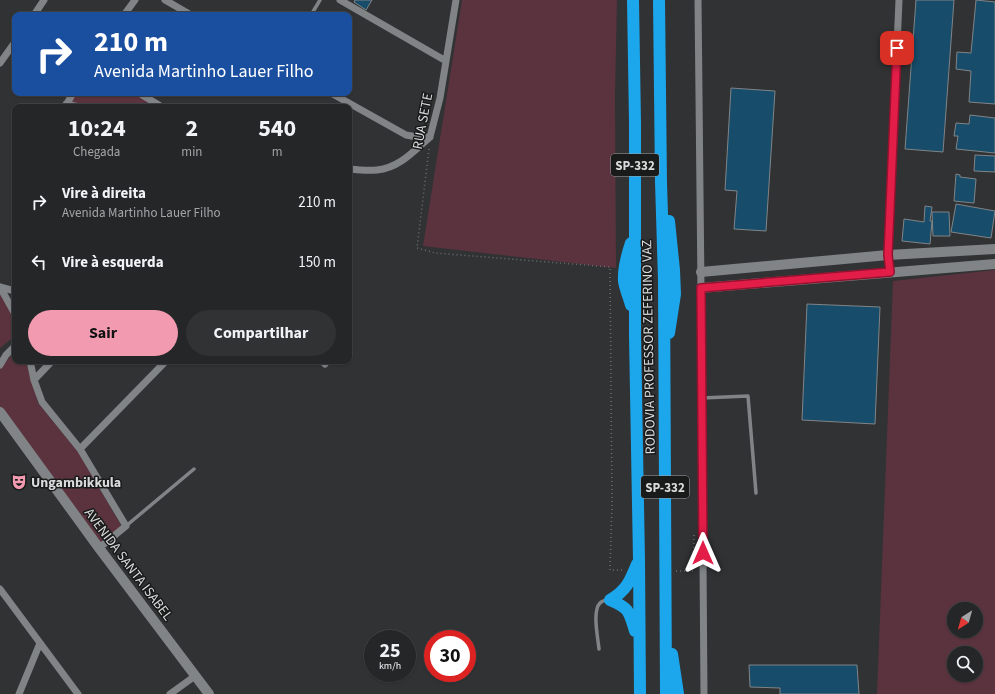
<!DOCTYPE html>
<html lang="pt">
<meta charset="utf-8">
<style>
body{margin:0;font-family:"Source Sans 3",sans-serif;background:#303233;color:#f1f3f6;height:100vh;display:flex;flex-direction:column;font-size:15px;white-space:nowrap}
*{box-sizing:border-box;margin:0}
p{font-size:13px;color:#a3a5a7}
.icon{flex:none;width:22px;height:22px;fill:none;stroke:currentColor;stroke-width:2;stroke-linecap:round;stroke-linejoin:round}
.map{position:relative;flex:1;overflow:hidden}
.drawer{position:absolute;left:12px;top:104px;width:340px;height:260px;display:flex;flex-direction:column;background:#242627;border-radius:8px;box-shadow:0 1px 3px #0004,0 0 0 1px #414344}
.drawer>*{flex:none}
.banner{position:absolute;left:12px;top:12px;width:340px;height:84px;border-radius:8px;box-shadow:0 1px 3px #0004,0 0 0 1px #414344;background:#1a4fa0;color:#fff;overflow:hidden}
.needle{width:26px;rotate:217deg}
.fabs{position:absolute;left:947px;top:602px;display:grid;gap:8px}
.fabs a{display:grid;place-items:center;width:36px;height:36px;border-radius:50%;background:#242627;box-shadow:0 1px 3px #0004,0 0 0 1px #414344;font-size:20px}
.speed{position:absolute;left:364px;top:630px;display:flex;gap:8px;font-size:20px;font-weight:700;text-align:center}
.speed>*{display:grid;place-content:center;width:52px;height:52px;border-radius:50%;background:#242627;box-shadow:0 1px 3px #0004,0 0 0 1px #414344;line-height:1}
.speed small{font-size:10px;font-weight:400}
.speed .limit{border:6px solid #d22;background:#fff;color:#111}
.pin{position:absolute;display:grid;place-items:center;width:34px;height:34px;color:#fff;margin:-17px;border-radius:8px;box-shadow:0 2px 6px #0006}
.me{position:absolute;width:44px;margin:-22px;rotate:0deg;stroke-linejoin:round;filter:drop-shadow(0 0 3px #0008)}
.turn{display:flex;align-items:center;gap:14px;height:84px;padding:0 16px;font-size:18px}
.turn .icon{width:52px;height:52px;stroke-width:2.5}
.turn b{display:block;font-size:28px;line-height:34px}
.eta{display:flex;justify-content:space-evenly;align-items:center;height:68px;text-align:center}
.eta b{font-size:24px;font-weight:700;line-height:28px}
.action{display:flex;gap:8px;margin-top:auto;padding:8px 16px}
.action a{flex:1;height:46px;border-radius:24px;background:#f29ab0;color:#111;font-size:16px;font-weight:700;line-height:46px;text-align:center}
.action a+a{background:#303233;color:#f1f3f6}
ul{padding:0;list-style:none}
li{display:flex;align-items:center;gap:12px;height:60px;padding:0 16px}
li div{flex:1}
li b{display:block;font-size:15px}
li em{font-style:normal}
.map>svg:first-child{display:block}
.green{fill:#5a333e;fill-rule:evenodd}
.building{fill:#174d6b;stroke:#818486}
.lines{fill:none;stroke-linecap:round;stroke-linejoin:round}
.path{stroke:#6e6f71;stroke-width:1.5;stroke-dasharray:1 3;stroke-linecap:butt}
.lane{stroke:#818486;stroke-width:3.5}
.street{stroke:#818486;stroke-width:7}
.secondary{stroke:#818486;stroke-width:10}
.highway{stroke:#1ca7ed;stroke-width:12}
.route-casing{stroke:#92132f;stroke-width:10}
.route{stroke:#e11d48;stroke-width:7}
.labels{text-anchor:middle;stroke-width:3;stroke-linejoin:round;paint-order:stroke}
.shield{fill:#191a1a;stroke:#a0a1a2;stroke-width:1}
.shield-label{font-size:13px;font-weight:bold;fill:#dadbdc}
.street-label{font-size:14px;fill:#dadbdc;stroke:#191a1a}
.poi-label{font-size:14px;font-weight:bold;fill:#dadbdc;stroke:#191a1a;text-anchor:start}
</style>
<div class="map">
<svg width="995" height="694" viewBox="0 0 995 694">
<rect width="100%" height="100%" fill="#303234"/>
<path class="green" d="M 462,0 L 617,0 L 615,95 L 616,268 L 423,246 Z
M 76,93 L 136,93 L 161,107 L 89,107 L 71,102 Z
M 995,270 L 995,694 L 877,694 L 893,281 ZM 954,609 L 976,609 L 976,631 L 954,631 ZM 954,653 L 976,653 L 976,675 L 954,675 Z
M 0,290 L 15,316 L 15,336 L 0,348 Z
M 15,351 L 15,361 L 26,361 L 38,403 L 78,452 L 122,527 L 100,545 L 0,413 L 0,369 Z"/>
<path class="building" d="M 355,0 L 372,0 L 366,10 L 354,2 Z
M 916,0 L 954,0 L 943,152 L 905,149 Z
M 976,0 L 995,2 L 995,104 L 969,102 L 971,71 L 956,69 L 957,52 L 971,53 Z
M 731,88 L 775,91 L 766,231 L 734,229 L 737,191 L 725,190 Z
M 970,115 L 995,118 L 995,153 L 956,149 L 958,136 L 954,136 L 956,123 L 969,124 Z
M 975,155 L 995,156 L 995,172 L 974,171 Z
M 956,174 L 960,175 L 960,177 L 976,179 L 974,203 L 954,201 Z
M 956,204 L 995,211 L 991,238 L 951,232 Z
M 925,206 L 932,207 L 930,221 L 932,221 L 930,244 L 902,241 L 904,219 L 924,222 Z
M 932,212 L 949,212 L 950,236 L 933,236 Z
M 807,304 L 880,307 L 875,424 L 802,420 Z
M 749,665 L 857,665 L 859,694 L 780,694 L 780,688 L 750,687 Z"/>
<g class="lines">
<path class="path" d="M 429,149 L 417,248 L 435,253 L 610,267 L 612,504 L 610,570 L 624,570
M 676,571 L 693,571 L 694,534"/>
<path class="lane" d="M 311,15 L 320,0
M 702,398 L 748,396 L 756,493
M 126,526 L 194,469
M 599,649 C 598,638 592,611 600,603 C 602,601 606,600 609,600"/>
<path class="street" d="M 165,0 L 191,15
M 340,0 L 446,61
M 698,0 L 701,288 L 704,694
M 34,15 L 44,0
M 124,15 L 135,0
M 0,63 L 15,42
M 139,93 L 162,107
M 331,93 L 406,135 L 417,137 L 430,137
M 66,104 L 79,107
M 65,107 L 73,93
M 430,137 L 440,98 L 456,0
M 349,169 C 358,170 368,171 377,170 C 399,168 414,151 430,137
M 889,272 L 888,255 L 899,0
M 0,287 L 15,314
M 0,287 L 11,290 L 15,290
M 30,361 L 34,380 L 42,402 L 80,449 L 126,526 L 99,548
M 322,361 L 325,364
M 0,365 L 6,355 L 15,346
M 34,380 L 52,361
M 80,449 L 166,361
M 0,589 L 78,694
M 19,694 L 40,643
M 170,694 L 195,676"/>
<path class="secondary" d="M 701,272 L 888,255 L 995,249
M 701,288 L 995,264
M 0,412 L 99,548 L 209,694"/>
<path class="highway" d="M 633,0 L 635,122 L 635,336 L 639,560 L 640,694
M 659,0 L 661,182 L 664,280 L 666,694
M 669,221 L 674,270 L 675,294 L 669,333
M 631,305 C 629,297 625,289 624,281 C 623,269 627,255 631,243
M 610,600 C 629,608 629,611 635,631
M 610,600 C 627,590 630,581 637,564
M 672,654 L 678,694"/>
</g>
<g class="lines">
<defs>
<path id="route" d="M 703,553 L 701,288 L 890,272 L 888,255 L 897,48"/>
</defs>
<use href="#route" class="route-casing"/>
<use href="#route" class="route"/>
</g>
<defs>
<symbol id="theatre-bare" viewBox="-9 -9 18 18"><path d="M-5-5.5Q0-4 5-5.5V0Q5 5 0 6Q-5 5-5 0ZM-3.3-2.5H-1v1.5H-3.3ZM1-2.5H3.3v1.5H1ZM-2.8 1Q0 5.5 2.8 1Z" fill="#f29ab0" stroke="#191a1a" stroke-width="2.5" paint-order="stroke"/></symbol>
</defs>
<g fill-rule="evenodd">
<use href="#theatre-bare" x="8" y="471" width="22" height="22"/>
</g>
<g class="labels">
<g class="shield">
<rect x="611" y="154" width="48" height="22" rx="3"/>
<rect x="641" y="476" width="48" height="22" rx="3"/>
</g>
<g class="shield-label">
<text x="635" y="170">SP-332</text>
<text x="665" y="492">SP-332</text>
</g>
<g class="street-label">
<text transform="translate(422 121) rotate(-79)" y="5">RUA SETE</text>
<text transform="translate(648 347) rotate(-91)" y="5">RODOVIA PROFESSOR ZEFERINO VAZ</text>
<text transform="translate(129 564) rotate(53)" y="5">AVENIDA SANTA ISABEL</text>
</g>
<g class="poi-label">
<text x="31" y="487">Ungambikkula</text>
</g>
</g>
</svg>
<div class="fabs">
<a><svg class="needle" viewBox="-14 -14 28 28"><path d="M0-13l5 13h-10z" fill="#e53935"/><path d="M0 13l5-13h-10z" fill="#a3a5a7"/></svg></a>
<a><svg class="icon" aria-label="search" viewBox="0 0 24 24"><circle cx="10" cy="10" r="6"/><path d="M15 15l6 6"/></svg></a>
</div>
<div class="speed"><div>25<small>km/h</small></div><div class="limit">30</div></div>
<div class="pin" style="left:897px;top:48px;background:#d93025"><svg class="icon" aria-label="arrive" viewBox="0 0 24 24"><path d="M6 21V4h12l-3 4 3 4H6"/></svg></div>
<svg class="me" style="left:703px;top:553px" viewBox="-20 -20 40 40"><path d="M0-17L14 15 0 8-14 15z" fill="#e11d48" stroke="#fff" stroke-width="4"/></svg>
<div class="banner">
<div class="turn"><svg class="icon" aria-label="right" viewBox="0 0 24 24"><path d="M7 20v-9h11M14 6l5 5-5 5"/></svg><div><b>210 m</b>Avenida Martinho Lauer Filho</div></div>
</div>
<section class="drawer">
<div class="eta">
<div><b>10:24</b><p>Chegada</p></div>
<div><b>2</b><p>min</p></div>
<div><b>540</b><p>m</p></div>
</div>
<ul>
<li><svg class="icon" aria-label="right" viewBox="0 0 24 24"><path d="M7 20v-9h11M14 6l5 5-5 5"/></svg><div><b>Vire à direita</b><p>Avenida Martinho Lauer Filho</p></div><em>210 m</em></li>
<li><svg class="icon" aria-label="left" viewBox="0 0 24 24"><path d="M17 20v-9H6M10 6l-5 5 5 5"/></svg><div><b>Vire à esquerda</b></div><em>150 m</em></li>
</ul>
<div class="action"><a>Sair</a><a>Compartilhar</a></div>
</section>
</div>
